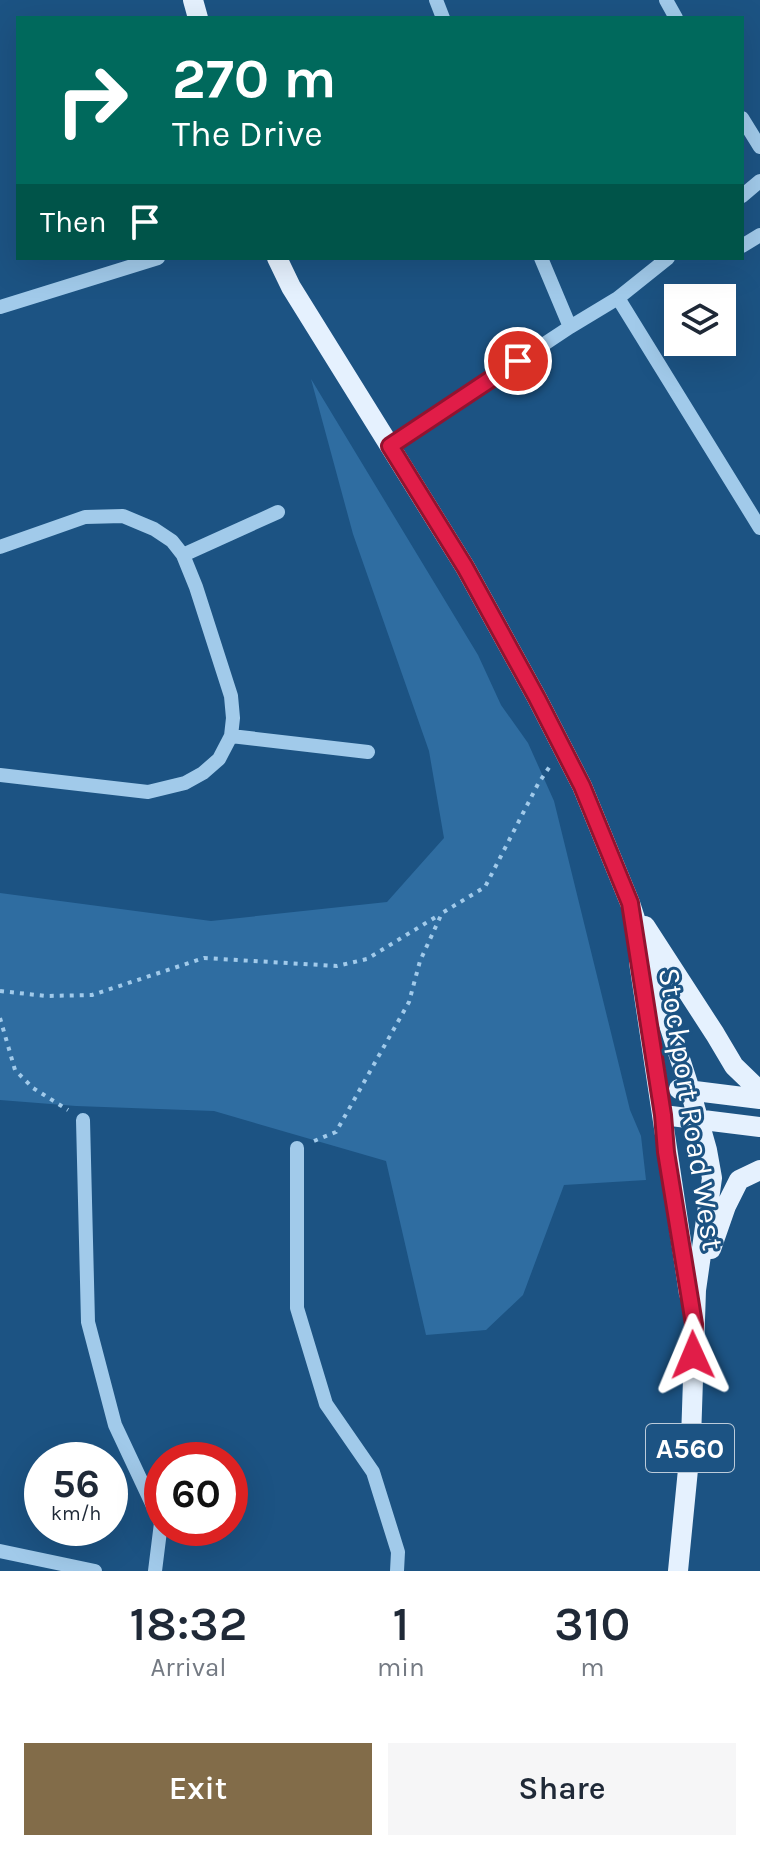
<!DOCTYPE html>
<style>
body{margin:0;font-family:Karla,sans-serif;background:#f6f6f7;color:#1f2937;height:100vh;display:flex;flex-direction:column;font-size:30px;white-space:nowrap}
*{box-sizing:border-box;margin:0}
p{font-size:26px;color:#747a83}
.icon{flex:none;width:44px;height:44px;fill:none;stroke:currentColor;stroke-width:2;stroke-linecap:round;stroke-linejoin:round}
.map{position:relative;height:1571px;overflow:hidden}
.side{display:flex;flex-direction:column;background:#fff;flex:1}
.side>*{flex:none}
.top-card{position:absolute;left:16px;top:16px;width:728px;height:244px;border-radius:0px;box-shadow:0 8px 32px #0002;background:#00695c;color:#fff;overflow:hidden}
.tools{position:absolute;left:664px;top:284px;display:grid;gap:16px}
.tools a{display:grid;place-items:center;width:72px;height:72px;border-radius:0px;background:#fff;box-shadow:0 8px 32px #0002;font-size:40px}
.speed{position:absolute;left:24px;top:1442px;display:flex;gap:16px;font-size:40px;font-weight:700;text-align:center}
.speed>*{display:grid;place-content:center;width:104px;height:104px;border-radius:50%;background:#fff;box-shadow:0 8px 32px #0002;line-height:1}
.speed small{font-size:20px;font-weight:400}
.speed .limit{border:12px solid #d22;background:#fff;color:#111}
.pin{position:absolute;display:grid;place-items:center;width:68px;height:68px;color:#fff;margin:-34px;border:4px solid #fff;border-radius:50%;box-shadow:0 2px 8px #0007}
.me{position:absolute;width:88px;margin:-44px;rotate:359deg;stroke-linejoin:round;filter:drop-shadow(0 0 6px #0008)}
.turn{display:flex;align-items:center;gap:28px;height:168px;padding:0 24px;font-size:36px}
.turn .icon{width:104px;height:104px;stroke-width:2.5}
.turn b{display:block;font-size:56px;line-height:68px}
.then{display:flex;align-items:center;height:76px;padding:0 24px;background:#0003;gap:16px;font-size:30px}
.eta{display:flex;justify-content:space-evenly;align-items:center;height:136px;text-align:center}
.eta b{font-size:48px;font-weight:600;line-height:56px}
.action{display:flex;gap:16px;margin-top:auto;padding:16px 24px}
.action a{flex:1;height:92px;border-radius:0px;background:#826c49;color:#fff;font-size:32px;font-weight:600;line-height:92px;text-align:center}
.action a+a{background:#f6f6f7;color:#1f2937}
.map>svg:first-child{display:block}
.green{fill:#2f6da1}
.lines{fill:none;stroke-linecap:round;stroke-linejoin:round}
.path{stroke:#a1caea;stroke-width:4;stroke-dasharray:4 6;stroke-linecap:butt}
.minor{stroke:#a1caea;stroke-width:14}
.major{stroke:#e5f1fe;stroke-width:20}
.route-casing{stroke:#92132f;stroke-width:20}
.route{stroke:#e11d48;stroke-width:14}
.labels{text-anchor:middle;stroke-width:6;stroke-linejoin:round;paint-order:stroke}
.shield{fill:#1c5383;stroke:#bbcbda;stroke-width:2}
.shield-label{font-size:28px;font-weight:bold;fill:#fff}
.street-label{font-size:30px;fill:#fff;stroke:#1c5383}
</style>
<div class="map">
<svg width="760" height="1571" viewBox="0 0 760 1571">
<rect width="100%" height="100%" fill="#1c5383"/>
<path class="green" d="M 311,379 L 478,655 L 501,705 L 528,743 L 554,801 L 630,1110 L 641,1136 L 646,1180 L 564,1185 L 523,1295 L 486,1330 L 426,1335 L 386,1161 L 214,1111 L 76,1106 L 0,1100 L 0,893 L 211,921 L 387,902 L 444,838 L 429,751 L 353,534 Z"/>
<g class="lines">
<path class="path" d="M 0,991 L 46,996 L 92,995 L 204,958 L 337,966 L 367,959 L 439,915
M 0,1018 L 15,1070 L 33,1088 L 68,1110
M 314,1141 L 336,1132 L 409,1002 L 420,961 L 442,913 L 485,887 L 538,784 L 550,766"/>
<path class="minor" d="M 436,0 L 443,18
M 666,0 L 676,18
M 742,118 L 760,147
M 742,196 L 760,181
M 742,246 L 760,235
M 541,258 L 570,327
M 618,298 L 760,528
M 0,307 L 158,258
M 390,446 L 570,327 L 618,298 L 668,258
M 0,547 L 85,517 L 123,516 L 154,529 L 172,541 L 183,555 L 196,587 L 231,696 L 233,718 L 231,736 L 219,759 L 203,773 L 185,783 L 148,792 L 0,775
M 183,555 L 278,512
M 231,736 L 368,752
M 83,1120 L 88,1322 L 115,1425 L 161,1523 L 155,1571
M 297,1148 L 297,1308 L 326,1404 L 373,1472 L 398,1552 L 397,1571
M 0,1551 L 95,1571"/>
<path class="major" d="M 193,0 L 198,18
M 277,258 L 291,287 L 465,567 L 537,698 L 582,786 L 630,903 L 690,1090 L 707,1150 L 712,1178 L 696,1290 L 691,1439 L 678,1571
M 645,926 L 715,1034 L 734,1066 L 760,1091
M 639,962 L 689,1294
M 679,1089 L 760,1099
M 663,1115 L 760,1127
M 711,1249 L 726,1206 L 739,1180 L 760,1170"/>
</g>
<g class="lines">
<defs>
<path id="route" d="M 518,361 L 390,446 L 465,567 L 537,698 L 582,786 L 630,903 L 663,1115 L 666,1152 L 694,1324 L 693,1355"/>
</defs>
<use href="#route" class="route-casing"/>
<use href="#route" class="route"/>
</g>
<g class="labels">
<rect class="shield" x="646" y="1424" width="88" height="48" rx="6"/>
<g class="shield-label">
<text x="690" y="1458">A560</text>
</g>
<g class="street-label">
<text transform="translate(691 1109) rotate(81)" y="10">Stockport Road West</text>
</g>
</g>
</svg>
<div class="tools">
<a><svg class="icon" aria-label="layers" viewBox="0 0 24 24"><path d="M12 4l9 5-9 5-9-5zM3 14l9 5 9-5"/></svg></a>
</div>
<div class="speed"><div>56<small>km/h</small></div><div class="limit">60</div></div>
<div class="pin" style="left:518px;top:361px;background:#d93025"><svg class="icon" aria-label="arrive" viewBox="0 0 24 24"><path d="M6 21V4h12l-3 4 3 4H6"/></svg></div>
<svg class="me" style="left:693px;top:1355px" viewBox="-20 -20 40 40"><path d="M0-17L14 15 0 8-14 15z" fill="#e11d48" stroke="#fff" stroke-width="4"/></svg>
<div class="top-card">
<div class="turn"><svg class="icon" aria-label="right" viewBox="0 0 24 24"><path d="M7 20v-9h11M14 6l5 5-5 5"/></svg><div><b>270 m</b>The Drive</div></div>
<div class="then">Then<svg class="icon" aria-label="arrive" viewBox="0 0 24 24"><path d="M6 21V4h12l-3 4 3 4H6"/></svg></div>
</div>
</div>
<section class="side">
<div class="eta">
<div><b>18:32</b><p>Arrival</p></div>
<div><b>1</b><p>min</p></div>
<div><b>310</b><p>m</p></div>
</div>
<div class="action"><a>Exit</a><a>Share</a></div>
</section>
